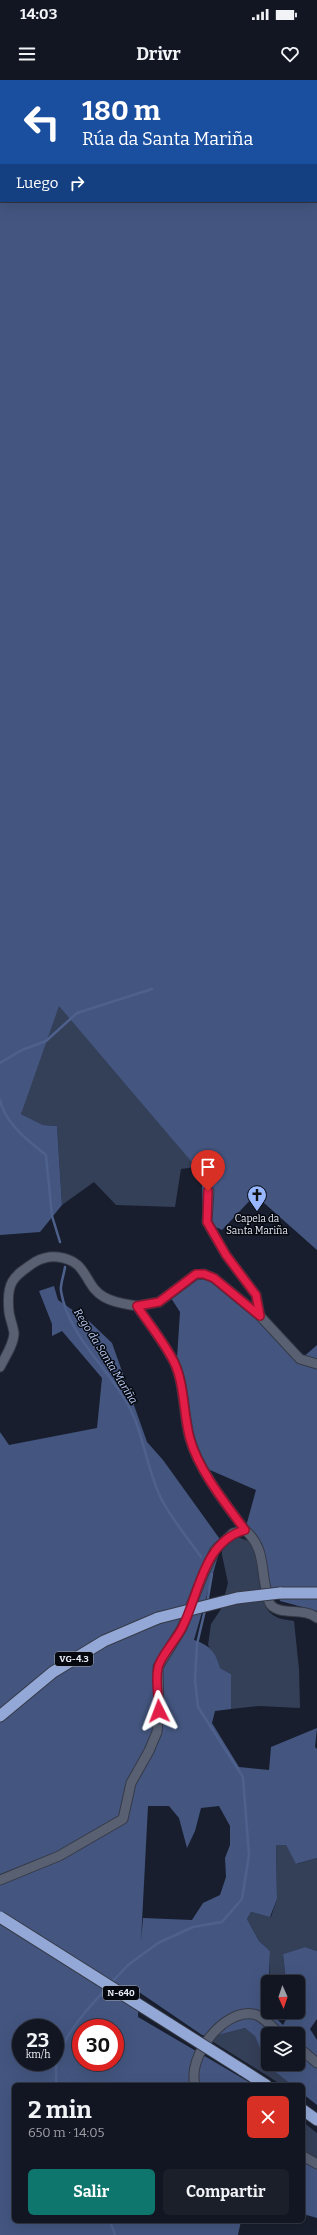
<!DOCTYPE html>
<html lang="es">
<meta charset="utf-8">
<style>
body{margin:0;font-family:Bitter,serif;background:#1b1f2a;color:#f1f3f6;height:100vh;display:flex;flex-direction:column;font-size:15px;white-space:nowrap}
*{box-sizing:border-box;margin:0}
p{font-size:13px;color:#9c9fa5}
.icon{flex:none;width:22px;height:22px;fill:none;stroke:currentColor;stroke-width:2;stroke-linecap:round;stroke-linejoin:round}
.map{position:relative;flex:1;overflow:hidden}
.details{position:absolute;left:12px;top:2003px;width:293px;height:140px;display:flex;flex-direction:column;background:#121622;border-radius:6px;box-shadow:0 4px 16px #0002,0 0 0 1px #313540}
.details>*{flex:none}
.top-card{position:absolute;left:0px;top:0px;width:317px;height:122px;box-shadow:0 4px 16px #0002,0 0 0 1px #313540;background:#1a4fa0;color:#fff;overflow:hidden}
.needle{width:26px;rotate:177deg}
.fabs{position:absolute;left:261px;top:1895px;display:grid;gap:8px}
.fabs a{display:grid;place-items:center;width:44px;height:44px;border-radius:6px;background:#121622;box-shadow:0 4px 16px #0002,0 0 0 1px #313540;font-size:20px}
.speed{position:absolute;left:12px;top:1939px;display:flex;gap:8px;font-size:20px;font-weight:700;text-align:center}
.speed>*{display:grid;place-content:center;width:52px;height:52px;border-radius:50%;background:#121622;box-shadow:0 4px 16px #0002,0 0 0 1px #313540;line-height:1}
.speed small{font-size:10px;font-weight:400}
.speed .limit{border:6px solid #d22;background:#fff;color:#111}
.pin{position:absolute;display:grid;place-items:center;width:34px;height:34px;color:#fff;margin:-41px -17px;border-radius:50% 50% 50% 0;rotate:-45deg;box-shadow:0 0 4px #0007}
.pin .icon{rotate:45deg}
.me{position:absolute;width:44px;margin:-22px;rotate:357deg;stroke-linejoin:round;filter:drop-shadow(0 0 3px #0008)}
.turn{display:flex;align-items:center;gap:14px;height:84px;padding:0 16px;font-size:18px}
.turn .icon{width:52px;height:52px;stroke-width:2.5}
.turn b{display:block;font-size:28px;line-height:34px}
.then{display:flex;align-items:center;height:38px;padding:0 16px;background:#0003;gap:8px;font-size:15px}
.round{display:grid;place-items:center;flex:none;width:42px;height:42px;border-radius:6px;background:#1b1f2a}
.headline{display:flex;align-items:center;justify-content:space-between;height:68px;padding:0 16px}
h1{font-size:24px;font-weight:700;line-height:30px}
.button{display:flex;gap:8px;margin-top:auto;padding:8px 16px}
.button a{flex:1;height:46px;border-radius:6px;background:#0f766e;color:#fff;font-size:16px;font-weight:700;line-height:46px;text-align:center}
.button a+a{background:#1b1f2a;color:#f1f3f6}
.status{display:flex;justify-content:space-between;align-items:center;height:28px;padding:0 20px;background:#121622;direction:ltr}
.status svg{height:11px;fill:currentColor}
header{display:flex;justify-content:space-between;align-items:center;height:52px;padding:0 16px;background:#121622;font-size:18px;font-weight:700}
.map>svg:first-child{display:block}
.green{fill:#343f58}
.forest{fill:#445680;fill-rule:evenodd}
.lines{fill:none;stroke-linecap:round;stroke-linejoin:round}
.stream{stroke:#4e618c;stroke-width:2.5}
.minor-casing{stroke:#363a47;stroke-width:11}
.trunk-casing{stroke:#363a47;stroke-width:13}
.minor{stroke:#586072;stroke-width:9}
.trunk{stroke:#93a8d6;stroke-width:11}
.trunk-bridge-casing{stroke:#363a47;stroke-width:13;stroke-linecap:butt}
.trunk-bridge{stroke:#93a8d6;stroke-width:11}
.route-casing{stroke:#92132f;stroke-width:10}
.route{stroke:#e11d48;stroke-width:7}
.labels{text-anchor:middle;stroke-width:3;stroke-linejoin:round;paint-order:stroke}
.shield{fill:#06080f;stroke:#a4a8b1;stroke-width:1}
.shield-label{font-size:9px;font-weight:bold;fill:#e7ecf7}
.poi-label{font-size:10px;fill:#e7ecf7;stroke:#06080f}
.water-label{font-size:11px;font-style:italic;fill:#bed1fa;stroke:#06080f}
</style>
<div class="status"><b>14:03</b><svg viewBox="0 0 49 12"><path d="M0 12V9h3v3zM5 12V6h3v6zM10 12V3h3v9zM15 12V0h3v12zM26 1h20v11H26zM47 4h2v5h-2z"/></svg></div>
<header><svg class="icon" aria-label="menu" viewBox="0 0 24 24"><path d="M4 6h16M4 12h16M4 18h16"/></svg>Drivr<svg class="icon" aria-label="heart" viewBox="0 0 24 24"><path d="M12 20l-8-8c-3-5 5-10 8-4 3-6 11-1 8 4z"/></svg></header>
<div class="map">
<svg width="317" height="2155" viewBox="0 0 317 2155">
<rect width="100%" height="100%" fill="#181e2d"/>
<path class="green" d="M 62,922 L 196,1087 L 181,1089 L 175,1127 L 116,1125 L 94,1102 L 62,1125 L 57,1046 L 43,1045 L 21,1034 L 49,932 Z
M 235,1456 L 251,1462 C 263,1483 254,1521 273,1535 C 278,1539 288,1540 294,1541 L 299,1589 L 300,1628 L 259,1626 L 231,1629 L 231,1594 L 220,1588 L 208,1565 L 211,1544 L 221,1529 L 228,1503 L 222,1475 L 222,1462 Z
M 276,1765 L 286,1765 L 297,1784 L 317,1778 L 317,1871 L 305,1867 L 283,1874 L 286,1902 L 270,1902 L 270,1871 L 259,1861 L 247,1839 L 251,1832 L 271,1837 L 277,1819 Z
M 245,1948 L 255,1955 L 267,1983 L 292,2005 L 282,2005 L 202,1955 L 218,1955 Z
M 303,2042 L 317,2053 L 317,2087 L 303,2079 Z"/>
<path class="forest" d="M 0,0 L 317,0 L 317,1170 L 255,1115 L 222,1150 L 203,1141 L 202,1104 L 196,1087 L 59,926 L 21,1034 L 43,1045 L 57,1046 L 62,1125 L 40,1152 L 0,1155 ZM 1,1 L 316,1 L 316,121 L 1,121 Z
M 195,1195 L 214,1198 L 301,1279 L 317,1265 L 317,1531 L 280,1521 L 276,1510 L 265,1505 L 261,1471 L 245,1450 L 256,1410 L 203,1387 L 184,1336 L 177,1278 L 180,1232 L 169,1215 Z
M 54,1206 L 58,1220 L 90,1242 L 112,1263 L 147,1362 L 163,1380 L 222,1462 L 194,1560 C 210,1565 216,1573 220,1588 L 231,1594 L 231,1629 L 215,1631 L 212,1643 L 239,1687 L 269,1690 L 271,1667 L 317,1648 L 315,1667 L 317,1669 L 317,1778 L 296,1784 L 286,1765 L 276,1765 L 277,1819 L 270,1837 L 251,1832 L 247,1839 L 259,1861 L 270,1871 L 268,1932 L 272,1932 L 274,1936 L 283,1945 L 290,1932 L 298,1932 L 298,1902 L 286,1902 L 283,1874 L 305,1867 L 317,1871 L 317,1939 L 310,1949 L 317,1960 L 317,2025 L 303,2014 L 303,2005 L 292,2005 L 272,1989 L 265,1980 L 255,1956 L 245,1948 L 218,1955 L 202,1955 L 139,1912 L 138,1937 L 254,2005 L 14,2005 L 14,2141 L 241,2141 L 238,2155 L 0,2155 L 0,1352 L 9,1365 L 97,1348 L 102,1298 L 62,1251 L 52,1256 L 52,1244 L 39,1211 ZM 148,1726 L 169,1726 L 179,1738 L 187,1768 L 195,1751 L 201,1728 L 219,1726 L 230,1746 L 230,1765 L 225,1778 L 226,1797 L 220,1815 L 203,1823 L 192,1840 L 143,1838 L 141,1861 ZM 21,1948 L 55,1948 L 55,1982 L 21,1982 ZM 81,1948 L 115,1948 L 115,1982 L 81,1982 ZM 268,1954 L 298,1954 L 298,1984 L 268,1984 Z
M 303,2076 L 317,2084 L 317,2138 L 303,2134 Z"/>
<g class="lines">
<path class="stream" d="M 0,983 L 22,970 L 46,961 L 77,933 L 152,909
M 0,1020 C 5,1043 28,1061 46,1075 L 52,1136 L 60,1162
M 65,1187 C 64,1195 60,1204 61,1211 C 68,1255 106,1286 127,1323 C 143,1351 146,1385 159,1414 C 168,1435 188,1458 201,1477
M 207,1523 L 212,1494
M 111,1903 L 128,1885 L 158,1863 L 193,1847 L 222,1842 L 242,1819 L 249,1775 L 243,1697 L 198,1627 L 195,1600 L 197,1564 L 205,1530
M 56,2005 C 57,1997 55,1987 57,1980 C 66,1952 87,1929 107,1908
M 110,2141 L 115,2155"/>
<defs>
<path id="minor" d="M 209,1111 L 207,1142 L 226,1175 L 256,1215 L 260,1236
M 0,1287 C 5,1277 14,1264 14,1253 C 13,1246 10,1239 9,1232 C 6,1203 12,1197 35,1182 C 42,1178 49,1176 58,1177 C 89,1181 83,1205 104,1217 C 114,1223 126,1224 137,1226
M 245,1450 C 226,1424 199,1391 190,1359 C 183,1335 185,1305 174,1282 C 164,1262 149,1244 137,1226 L 159,1222 L 195,1195 L 204,1194 L 214,1198 L 260,1236 L 300,1279 L 317,1284
M 0,1800 L 59,1776 L 123,1739 L 131,1703 L 149,1671 L 157,1652 L 159,1631 L 158,1587 L 182,1548 L 203,1495 L 215,1470 L 233,1453 L 245,1450 C 266,1469 260,1488 267,1513 C 268,1517 268,1522 271,1525 C 280,1536 304,1527 317,1538
M 298,1967 L 317,1983
M 195,2005 C 187,1977 223,1929 253,1934 C 262,1935 273,1948 280,1954
M 303,2076 L 317,2084"/>
<path id="trunk" d="M 280,1513 L 317,1513
M 0,1636 L 53,1592 L 104,1561 L 158,1538
M 241,1989 L 266,2005
M 303,2030 L 317,2040"/>
</defs>
<use href="#minor" class="minor-casing"/>
<use href="#trunk" class="trunk-casing"/>
<use href="#minor" class="minor"/>
<use href="#trunk" class="trunk"/>
<defs>
<path id="trunk-bridge" d="M 158,1538 L 237,1518 L 280,1513
M 0,1837 L 241,1989"/>
</defs>
<use href="#trunk-bridge" class="trunk-bridge-casing"/>
<use href="#trunk-bridge" class="trunk-bridge"/>
</g>
<g class="lines">
<defs>
<path id="route" d="M 159,1631 C 159,1618 155,1601 158,1588 C 160,1577 176,1560 182,1548 C 199,1515 203,1461 245,1450 C 226,1424 199,1391 190,1359 C 183,1334 185,1305 174,1282 C 164,1262 149,1244 137,1226 L 159,1222 L 196,1194 L 204,1194 L 214,1198 L 260,1236 L 256,1215 L 226,1175 L 207,1142 L 208,1111"/>
</defs>
<use href="#route" class="route-casing"/>
<use href="#route" class="route"/>
</g>
<defs>
<symbol id="church-pin" viewBox="-11 -11 22 30"><path d="M0 17L-7.5 6A9.5 9.5 0 1 1 7.5 6Z" fill="#97b6fd" stroke="#06080f"/><path d="M-1.2-6h2.4v3.5h3.3v2.4h-3.3V6h-2.4V-.1h-3.3v-2.4h3.3Z" fill="#111"/></symbol>
</defs>
<g fill-rule="evenodd">
<use href="#church-pin" x="246" y="1104" width="22" height="30"/>
</g>
<g class="labels">
<g class="shield">
<rect x="55" y="1572" width="38" height="14" rx="3"/>
<rect x="103" y="1906" width="36" height="14" rx="3"/>
</g>
<g class="shield-label">
<text x="74" y="1582">VG-4.3</text>
<text x="121" y="1916">N-640</text>
</g>
<g class="poi-label">
<text x="257" y="1142">Capela da<tspan x="257" dy="12">Santa Mariña</tspan></text>
</g>
<g class="water-label">
<text transform="translate(106 1276) rotate(58)" y="4">Rego da Santa Mariña</text>
</g>
</g>
</svg>
<div class="fabs">
<a><svg class="needle" viewBox="-14 -14 28 28"><path d="M0-13l5 13h-10z" fill="#e53935"/><path d="M0 13l5-13h-10z" fill="#9c9fa5"/></svg></a>
<a><svg class="icon" aria-label="layers" viewBox="0 0 24 24"><path d="M12 4l9 5-9 5-9-5zM3 14l9 5 9-5"/></svg></a>
</div>
<div class="speed"><div>23<small>km/h</small></div><div class="limit">30</div></div>
<div class="pin" style="left:208px;top:1111px;background:#d93025"><svg class="icon" aria-label="arrive" viewBox="0 0 24 24"><path d="M6 21V4h12l-3 4 3 4H6"/></svg></div>
<svg class="me" style="left:159px;top:1631px" viewBox="-20 -20 40 40"><path d="M0-17L14 15 0 8-14 15z" fill="#e11d48" stroke="#fff" stroke-width="4"/></svg>
<div class="top-card">
<div class="turn"><svg class="icon" aria-label="left" viewBox="0 0 24 24"><path d="M17 20v-9H6M10 6l-5 5 5 5"/></svg><div><b>180 m</b>Rúa da Santa Mariña</div></div>
<div class="then">Luego<svg class="icon" aria-label="right" viewBox="0 0 24 24"><path d="M7 20v-9h11M14 6l5 5-5 5"/></svg></div>
</div>
<section class="details">
<div class="headline"><div><h1>2 min</h1><p>650 m · 14:05</p></div><a class="round" style="background:#d93025;color:#fff"><svg class="icon" aria-label="close" viewBox="0 0 24 24"><path d="M6 6l12 12M18 6L6 18"/></svg></a></div>
<div class="button"><a>Salir</a><a>Compartir</a></div>
</section>
</div>
